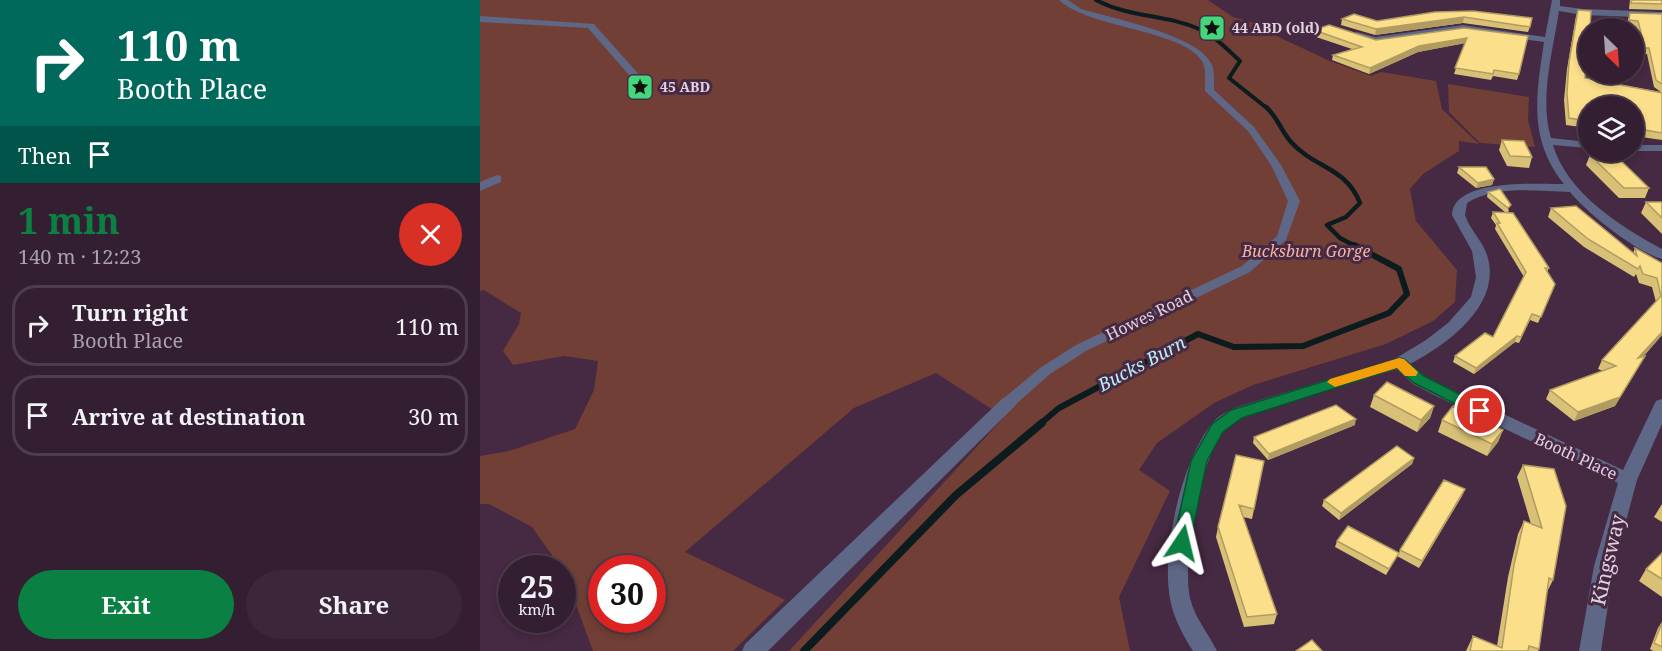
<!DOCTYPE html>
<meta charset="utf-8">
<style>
body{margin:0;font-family:"Noto Serif",serif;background:#3c273a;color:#f1f3f6;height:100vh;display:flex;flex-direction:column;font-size:22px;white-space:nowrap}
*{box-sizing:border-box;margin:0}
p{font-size:20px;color:#a9a2ac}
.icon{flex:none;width:33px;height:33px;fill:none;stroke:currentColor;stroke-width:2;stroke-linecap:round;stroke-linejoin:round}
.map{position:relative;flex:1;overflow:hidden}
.side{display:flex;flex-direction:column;background:#341f32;width:480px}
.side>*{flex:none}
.top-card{background:#00695c;color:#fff;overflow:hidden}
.needle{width:39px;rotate:155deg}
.buttons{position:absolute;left:1098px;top:18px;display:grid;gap:12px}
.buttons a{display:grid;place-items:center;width:66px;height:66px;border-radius:50%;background:#341f32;box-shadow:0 3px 9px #0003,0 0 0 2px #4e3d4d;font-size:30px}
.speed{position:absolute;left:18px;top:555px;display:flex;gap:12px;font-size:30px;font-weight:700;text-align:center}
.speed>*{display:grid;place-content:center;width:78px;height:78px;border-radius:50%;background:#341f32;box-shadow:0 3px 9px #0003,0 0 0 2px #4e3d4d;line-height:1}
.speed small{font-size:15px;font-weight:400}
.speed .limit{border:9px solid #d22;background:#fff;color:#111}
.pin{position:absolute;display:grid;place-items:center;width:51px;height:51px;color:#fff;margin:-26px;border:3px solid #fff;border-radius:50%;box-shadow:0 2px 6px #0007}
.me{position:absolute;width:66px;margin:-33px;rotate:10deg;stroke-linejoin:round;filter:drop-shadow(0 0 4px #0008)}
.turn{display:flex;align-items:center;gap:21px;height:126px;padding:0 18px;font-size:27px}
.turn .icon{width:78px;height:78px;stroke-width:2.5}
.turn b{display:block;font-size:42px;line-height:51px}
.then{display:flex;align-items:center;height:57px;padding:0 18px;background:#0003;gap:12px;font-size:22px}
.round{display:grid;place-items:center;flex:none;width:63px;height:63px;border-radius:32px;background:#3c273a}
.overview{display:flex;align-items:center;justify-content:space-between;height:102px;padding:0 18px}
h1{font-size:36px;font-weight:700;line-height:45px;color:#0b8043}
.action{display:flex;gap:12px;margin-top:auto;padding:12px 18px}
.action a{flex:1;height:69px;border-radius:36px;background:#0b8043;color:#fff;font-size:24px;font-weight:700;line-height:69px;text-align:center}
.action a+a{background:#3c273a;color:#f1f3f6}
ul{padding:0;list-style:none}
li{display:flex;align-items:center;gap:18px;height:81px;margin:0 12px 9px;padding:0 6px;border:3px solid #4e3d4d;border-radius:24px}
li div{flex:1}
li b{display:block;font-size:22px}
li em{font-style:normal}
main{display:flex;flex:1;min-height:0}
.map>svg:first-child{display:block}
.green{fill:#713f35;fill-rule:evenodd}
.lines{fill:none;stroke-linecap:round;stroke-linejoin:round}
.stream-far3{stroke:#0c1b1e;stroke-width:4}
.stream-far2{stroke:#0c1b1e;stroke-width:4.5}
.stream-far1{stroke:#0c1b1e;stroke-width:6}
.stream{stroke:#0c1b1e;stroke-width:8}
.pedestrian{fill:#5e6785;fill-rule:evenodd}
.minor{fill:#5e6785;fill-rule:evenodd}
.wall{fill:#d8c077}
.shaded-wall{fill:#b09c61}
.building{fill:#fbdf8a;stroke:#b09c61;stroke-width:1.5}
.route{fill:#0b8043;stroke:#07532c;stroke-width:1.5}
.slow{fill:#f59e0b}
.labels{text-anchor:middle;stroke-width:6;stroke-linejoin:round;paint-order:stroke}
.far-poi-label{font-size:14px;font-weight:bold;fill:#e4d1e0;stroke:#462942;text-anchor:start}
.park-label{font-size:16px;font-style:italic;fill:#f6b1a3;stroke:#462942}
.street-label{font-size:16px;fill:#e4d1e0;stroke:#462942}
.water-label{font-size:18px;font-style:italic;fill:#baeef9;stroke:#462942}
.near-street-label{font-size:20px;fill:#e4d1e0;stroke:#462942}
</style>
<main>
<section class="side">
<div class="top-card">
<div class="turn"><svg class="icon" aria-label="right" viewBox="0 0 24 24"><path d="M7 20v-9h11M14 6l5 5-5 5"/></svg><div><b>110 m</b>Booth Place</div></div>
<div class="then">Then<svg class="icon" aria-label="arrive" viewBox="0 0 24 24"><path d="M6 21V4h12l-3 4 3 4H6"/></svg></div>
</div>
<div class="overview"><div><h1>1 min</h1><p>140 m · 12:23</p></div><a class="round" style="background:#d93025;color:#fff"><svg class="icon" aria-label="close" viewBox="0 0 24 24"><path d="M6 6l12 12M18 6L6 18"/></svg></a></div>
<ul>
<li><svg class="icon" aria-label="right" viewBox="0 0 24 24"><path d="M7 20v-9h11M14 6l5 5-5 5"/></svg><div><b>Turn right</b><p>Booth Place</p></div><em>110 m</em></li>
<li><svg class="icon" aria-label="arrive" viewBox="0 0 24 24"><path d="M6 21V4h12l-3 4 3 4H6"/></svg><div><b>Arrive at destination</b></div><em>30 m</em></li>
</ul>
<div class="action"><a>Exit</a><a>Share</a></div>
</section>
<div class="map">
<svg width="1182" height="651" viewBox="0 0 1182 651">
<rect width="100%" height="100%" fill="#462942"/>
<path class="green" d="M 0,0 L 728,0 L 753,17 L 796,29 L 788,32 L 850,61 L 891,76 L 901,72 L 956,81 L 962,109 L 999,144 L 979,141 L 979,151 L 943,174 L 930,189 L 936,221 L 977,270 L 975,302 L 953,321 L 906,344 L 773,385 L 734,403 L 677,443 L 659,470 L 690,491 L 639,597 L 650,651 L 309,651 L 524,417 L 456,373 L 374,408 L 205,552 L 305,600 L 253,651 L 113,651 L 84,572 L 52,527 L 9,504 L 0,504 L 0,456 L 29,451 L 95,429 L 114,390 L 118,361 L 84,356 L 33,365 L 23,351 L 39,324 L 41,313 L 4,290 L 0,291 ZM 122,568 L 172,568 L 172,620 L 122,620 Z
M 968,84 L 1049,97 L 1048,120 L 1055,147 L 1000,143 L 969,112 Z"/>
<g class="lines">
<path class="stream-far3" d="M 616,0 C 650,18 686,14 719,29 C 735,36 748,50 760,61 L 749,78 L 788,109"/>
<path class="stream-far2" d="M 786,107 C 797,116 801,131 811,142 C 834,168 866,167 880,203 L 866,217 L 847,225 L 860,238 L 877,247"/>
<path class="stream-far1" d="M 560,424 L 579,408 L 718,334 L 754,347 L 823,346 L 909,313 L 927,294 L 919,269 L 874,245"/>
<path class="stream" d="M 324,651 L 476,495 L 562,423"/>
<path class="pedestrian" d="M 579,0 L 588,0 L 601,9 C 631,18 718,35 731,63 C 735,70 734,82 734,90 L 774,127 L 801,165 L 820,201 L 806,240 L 770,272 L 606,351 L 570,374 L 534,406 L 524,406 L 522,402 L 524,398 L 560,368 L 596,345 L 762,266 L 797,236 L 808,201 L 791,165 L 768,131 L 725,91 C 725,83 726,70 723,63 C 707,30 610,29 579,0 Z"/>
<path class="minor" d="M 1072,0 L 1080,0 L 1080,6 L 1103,9 L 1182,12 L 1182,18 L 1103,15 L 1079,11 C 1073,51 1059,98 1071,138 L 1108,142 L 1108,148 L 1073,145 C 1087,193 1141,227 1182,249 L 1182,259 C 1156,252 1107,213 1090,192 C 1058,191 1014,185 987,203 L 985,215 C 990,230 1002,240 1007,255 C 1023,304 968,344 930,364 L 945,376 L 964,386 L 1143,470 L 1174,405 L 1176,401 L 1182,399 L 1182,424 L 1157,480 L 1134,566 L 1121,651 L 1099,651 L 1114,566 L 1138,483 L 952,394 L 933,384 L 917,369 L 777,412 C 765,417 751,423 742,434 C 719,466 702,560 710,598 C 715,619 728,632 737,651 L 713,651 C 702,634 691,613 689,592 C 683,546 702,463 730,426 C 737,416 749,410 760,406 L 913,360 L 946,340 L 968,323 L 991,297 L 996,277 L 992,251 L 972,215 C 973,178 1058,184 1084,184 C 1048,139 1056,95 1064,42 L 983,31 L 895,43 L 873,35 L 877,32 L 895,37 L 983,25 L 1065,37 Z
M 0,16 L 114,24 L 171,88 L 162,90 L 108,28 L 0,22 Z
M 1154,145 L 1182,145 L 1182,151 L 1154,151 Z
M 17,175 L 21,176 L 21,182 L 0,191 L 0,182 Z
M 529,396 L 535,398 L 537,402 L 535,406 L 288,651 L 262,651 L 265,644 L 523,398 Z"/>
</g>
<path class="wall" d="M 1150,0 L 1182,0 L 1182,10 L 1149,9 Z
M 1098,10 L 1105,78 L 1181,92 L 1174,87 L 1167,54 L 1163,54 L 1156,27 L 1146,26 L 1150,13 L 1182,14 L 1182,140 L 1154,136 L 1154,106 L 1108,106 L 1108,128 L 1086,125 L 1084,100 L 1087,69 L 1096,16 Z
M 955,12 L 1050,27 L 1048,32 L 983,23 L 895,35 L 861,25 L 862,19 L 897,21 Z
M 984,28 L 1039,74 L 1037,80 L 1013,76 L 1011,80 L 974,74 L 985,43 L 938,52 L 889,74 L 852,60 L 853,55 L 872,49 L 833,36 L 834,30 L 896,40 Z
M 1022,140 L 1052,157 L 1049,168 L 1027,166 L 1019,150 Z
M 1110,155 L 1169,188 L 1165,198 L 1139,198 L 1106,165 Z
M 979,167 L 1014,179 L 1012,185 L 996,188 L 977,173 Z
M 1020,189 L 1029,211 L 1026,213 L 1069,268 L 1067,272 L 1075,284 L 1058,323 L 1050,320 L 1039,343 L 1035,342 L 994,374 L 973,362 L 975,356 L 1013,337 L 1044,277 L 1015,229 L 1016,225 L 1011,218 L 1013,212 L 1026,213 L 1007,197 L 1008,192 Z
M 1166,202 L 1182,202 L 1182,234 L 1161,213 Z
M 1071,208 L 1153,253 L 1155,248 L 1182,263 L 1182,335 L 1163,357 L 1165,356 L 1135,406 L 1094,421 L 1066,399 L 1070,390 L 1123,371 L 1118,369 L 1122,360 L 1176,302 L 1172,287 L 1159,283 L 1156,274 L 1154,277 L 1104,247 L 1068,217 Z
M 894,395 L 954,406 L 950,418 L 937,432 L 890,407 Z
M 962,420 L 1023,430 L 1018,442 L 1007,456 L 958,432 Z
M 875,425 L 788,460 L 773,443 L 774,437 Z
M 934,458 L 932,464 L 859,520 L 842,506 L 844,500 Z
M 784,461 L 772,519 L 763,517 L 797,614 L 794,624 L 764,627 L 736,537 L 738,527 Z
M 1043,465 L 1074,469 L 1073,580 L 1067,592 L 1059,649 L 1058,651 L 986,651 L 993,636 L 1017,646 L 1028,577 L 1038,534 L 1044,521 L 1051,524 L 1037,477 Z
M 985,489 L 982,496 L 939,568 L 917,556 L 906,575 L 855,547 L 857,541 L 919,553 L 920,550 Z
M 1182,504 L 1182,522 L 1174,517 Z
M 1182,553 L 1182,597 L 1159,581 L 1166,569 Z
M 1182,622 L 1182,651 L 1173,651 L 1170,649 L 1178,628 Z"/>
<path class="shaded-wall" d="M 984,17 L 983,23 L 895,35 L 896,29 Z
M 987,38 L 986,43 L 938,52 L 889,74 L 890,68 L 939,46 Z
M 1014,179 L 1012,185 L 996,188 L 998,183 Z
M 1182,332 L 1182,335 L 1154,367 L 1158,358 Z
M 1037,336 L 1035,342 L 994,374 L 996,368 Z
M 1165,356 L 1135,406 L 1094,421 L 1098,412 Z
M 954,406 L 950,418 L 937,432 L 941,420 Z
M 876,419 L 875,425 L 788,460 L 789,454 Z
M 1023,430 L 1018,442 L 1007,456 L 1012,444 Z
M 934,458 L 932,464 L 859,520 L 861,513 Z
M 985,489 L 982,496 L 939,568 L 942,561 Z"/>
<path class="building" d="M 1152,0 L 1182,0 L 1182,4 L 1151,3 Z
M 1098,10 L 1111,11 L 1110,28 L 1108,28 L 1108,41 L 1105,78 L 1182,93 L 1182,133 L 1154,128 L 1154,106 L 1108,106 L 1108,121 L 1089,118 L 1087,93 L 1089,62 Z
M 993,11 L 1052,18 L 1050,27 L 984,17 L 896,29 L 862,19 L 874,14 L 897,21 L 955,12 Z
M 1150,13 L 1182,14 L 1182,84 L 1176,80 L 1169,48 L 1165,48 L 1158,21 L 1149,20 Z
M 849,25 L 896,40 L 984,28 L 1048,36 L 1039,74 L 1014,70 L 1013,74 L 975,68 L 987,38 L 939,46 L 890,68 L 853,55 L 882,47 L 834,30 Z
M 1022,140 L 1044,141 L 1052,157 L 1030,156 Z
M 1134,154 L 1169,188 L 1144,188 L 1110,155 Z
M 979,167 L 1006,167 L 1014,179 L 998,183 Z
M 1020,189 L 1031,205 L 1028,208 L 1008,192 Z
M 1166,202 L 1182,202 L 1182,218 Z
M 1096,206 L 1157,256 L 1155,248 L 1182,263 L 1182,332 L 1158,358 L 1165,356 L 1140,397 L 1098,412 L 1070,390 L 1136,366 L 1122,360 L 1181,296 L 1177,278 L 1163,274 L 1160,266 L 1158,269 L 1108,239 L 1071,208 Z
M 1013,212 L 1033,213 L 1069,268 L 1065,268 L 1075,284 L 1061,317 L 1052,314 L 1041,337 L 1037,336 L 996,368 L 975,356 L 1005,333 L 1013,337 L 1046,272 L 1017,223 L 1020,223 Z
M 907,382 L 954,406 L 941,420 L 894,395 Z
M 856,405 L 876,419 L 789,454 L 774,437 Z
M 973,406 L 1023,430 L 1012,444 L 962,420 Z
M 917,446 L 934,458 L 861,513 L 844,500 Z
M 756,455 L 784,461 L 774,509 L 759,505 L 797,614 L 767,617 L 738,527 Z
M 1043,465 L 1074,469 L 1086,506 L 1073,580 L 1069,578 L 1059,649 L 1049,646 L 1048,651 L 990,651 L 993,636 L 1022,648 L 1034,565 L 1044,521 L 1062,528 Z
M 964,480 L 985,489 L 942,561 L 920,550 Z
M 868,526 L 919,553 L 909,569 L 857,541 Z
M 1182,553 L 1182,579 L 1166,569 Z
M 1182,623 L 1182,647 L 1174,643 Z
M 832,640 L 842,651 L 816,651 Z"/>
<path class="route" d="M 919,358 L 924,359 L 944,376 L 1005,407 L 1008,411 L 1005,414 L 995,414 L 934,383 L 917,368 L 762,418 L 743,432 L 727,461 L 710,543 L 708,548 L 702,550 L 695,548 L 693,543 L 711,461 L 732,424 L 751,410 Z"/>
<path class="slow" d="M 919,358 L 924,359 L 938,372 L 936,376 L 925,376 L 917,368 L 855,387 L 847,382 L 850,379 Z"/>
<defs>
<symbol id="sight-square" viewBox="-11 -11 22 22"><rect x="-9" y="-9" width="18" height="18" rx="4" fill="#42d77b" stroke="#462942"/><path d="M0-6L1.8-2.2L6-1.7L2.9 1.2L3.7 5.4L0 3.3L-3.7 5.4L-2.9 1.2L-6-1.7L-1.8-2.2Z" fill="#111"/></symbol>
</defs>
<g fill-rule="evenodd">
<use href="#sight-square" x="717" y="13" width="30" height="30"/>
<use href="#sight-square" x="145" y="72" width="30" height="30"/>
</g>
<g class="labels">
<g class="far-poi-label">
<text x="752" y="33">44 ABD (old)</text>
<text x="180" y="92">45 ABD</text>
</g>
<g class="park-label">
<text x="826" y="257">Bucksburn Gorge</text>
</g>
<g class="street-label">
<text transform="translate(669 315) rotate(-26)" y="6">Howes Road</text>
<text transform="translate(1096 456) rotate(25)" y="6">Booth Place</text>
</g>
<g class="water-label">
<text transform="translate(662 364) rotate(-28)" y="6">Bucks Burn</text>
</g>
<g class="near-street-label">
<text transform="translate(1128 560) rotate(-77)" y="7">Kingsway</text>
</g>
</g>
</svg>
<div class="buttons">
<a><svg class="needle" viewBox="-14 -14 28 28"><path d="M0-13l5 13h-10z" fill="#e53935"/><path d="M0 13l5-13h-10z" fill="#a9a2ac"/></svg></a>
<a><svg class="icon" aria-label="layers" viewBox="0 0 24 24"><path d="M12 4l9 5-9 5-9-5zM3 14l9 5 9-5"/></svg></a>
</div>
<div class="speed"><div>25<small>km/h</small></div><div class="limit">30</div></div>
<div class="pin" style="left:1000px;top:411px;background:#d93025"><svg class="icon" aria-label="arrive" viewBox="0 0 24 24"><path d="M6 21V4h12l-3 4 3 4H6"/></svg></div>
<svg class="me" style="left:702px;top:543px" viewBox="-20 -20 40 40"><path d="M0-17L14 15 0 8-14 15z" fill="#0b8043" stroke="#fff" stroke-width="4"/></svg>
</div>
</main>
